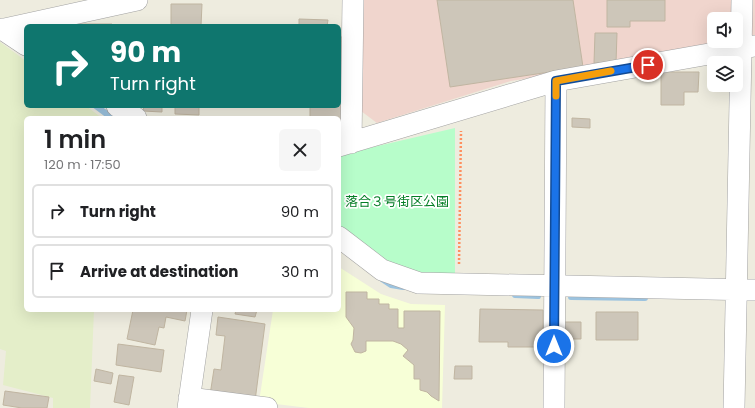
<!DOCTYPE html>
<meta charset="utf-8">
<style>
body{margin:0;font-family:Poppins,"Noto Sans JP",sans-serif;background:#f6f6f6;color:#202124;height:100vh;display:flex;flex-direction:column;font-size:15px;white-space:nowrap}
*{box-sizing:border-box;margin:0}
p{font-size:13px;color:#757577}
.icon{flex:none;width:22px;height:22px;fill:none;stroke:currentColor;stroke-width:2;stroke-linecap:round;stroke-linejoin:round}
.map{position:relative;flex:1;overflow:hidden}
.sheet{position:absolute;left:24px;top:116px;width:317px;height:196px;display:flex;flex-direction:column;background:#fff;border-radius:6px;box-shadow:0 4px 16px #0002}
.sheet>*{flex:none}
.top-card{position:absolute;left:24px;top:24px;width:317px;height:84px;border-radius:6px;box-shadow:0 4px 16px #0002;background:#0f766e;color:#fff;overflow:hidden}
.tools{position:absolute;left:707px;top:12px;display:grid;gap:8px}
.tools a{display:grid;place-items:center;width:36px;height:36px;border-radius:6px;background:#fff;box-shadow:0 4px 16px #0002;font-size:20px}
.pin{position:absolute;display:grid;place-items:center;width:34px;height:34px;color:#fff;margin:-17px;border:2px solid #fff;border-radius:50%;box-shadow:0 1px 4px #0007}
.me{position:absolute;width:44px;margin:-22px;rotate:0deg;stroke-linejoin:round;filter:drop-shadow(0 0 3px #0008)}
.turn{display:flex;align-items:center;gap:14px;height:84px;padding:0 20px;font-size:18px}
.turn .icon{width:52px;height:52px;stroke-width:2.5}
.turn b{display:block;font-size:28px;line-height:34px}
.round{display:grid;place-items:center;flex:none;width:42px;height:42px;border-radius:6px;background:#f6f6f6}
.headline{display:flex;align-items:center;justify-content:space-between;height:68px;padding:0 20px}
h1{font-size:24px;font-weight:600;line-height:30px}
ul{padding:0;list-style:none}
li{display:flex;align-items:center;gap:12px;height:54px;margin:0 8px 6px;padding:0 12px;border:2px solid #e0e0e0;border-radius:6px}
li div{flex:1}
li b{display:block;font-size:15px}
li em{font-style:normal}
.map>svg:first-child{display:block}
.commercial{fill:#f0d5cd;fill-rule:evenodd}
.education{fill:#f7ffd7}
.farmland{fill:#e4eec9}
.park{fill:#b7fdca}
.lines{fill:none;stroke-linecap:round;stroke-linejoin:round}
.stream{stroke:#9cc3df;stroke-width:6}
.building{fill:#cdc6b9;stroke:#c0b5a1}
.minor-casing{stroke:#a2a2a2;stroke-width:22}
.path{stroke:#ff8f5f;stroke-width:2.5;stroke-dasharray:2 2;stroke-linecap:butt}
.minor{stroke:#fff;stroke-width:21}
.route-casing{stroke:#114b97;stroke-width:10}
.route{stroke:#1a73e8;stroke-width:7}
.slow{stroke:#f59e0b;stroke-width:7}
.labels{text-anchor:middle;stroke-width:3.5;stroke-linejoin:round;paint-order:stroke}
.park-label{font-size:13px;fill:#047e26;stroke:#fff}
</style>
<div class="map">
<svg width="755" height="408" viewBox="0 0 755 408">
<rect width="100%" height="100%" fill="#eeecdf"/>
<path class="commercial" d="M 360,0 L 755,0 L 755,41 L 511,81 L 377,123 L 357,108 ZM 714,19 L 736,19 L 736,41 L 714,41 Z"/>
<path class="education" d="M 339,267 L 381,294 L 411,304 L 445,305 L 442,408 L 309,408 L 259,402 L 273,310 L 339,310 Z"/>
<path class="farmland" d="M 0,42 L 26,61 L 26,106 L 86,106 L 102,118 L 26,118 L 26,310 L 94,310 L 90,408 L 53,408 L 53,398 L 3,385 L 6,351 L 0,349 Z"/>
<path class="park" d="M 455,128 L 455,275 L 412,275 L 373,259 L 339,231 L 339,155 Z"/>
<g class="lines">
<path class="stream" d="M 96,106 L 112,118
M 382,279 L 391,285 L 403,287
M 515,295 L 538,296
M 571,297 L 645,298"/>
</g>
<path class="building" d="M 437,0 L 573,0 L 583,67 L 450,87 Z
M 607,0 L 665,0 L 665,21 L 630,21 L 630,27 L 607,27 Z
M 171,4 L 202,4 L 201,26 L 171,26 Z
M 299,19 L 328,20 L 327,26 L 299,26 Z
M 72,24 L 112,24 L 112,26 L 72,26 Z
M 595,33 L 617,33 L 616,63 L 594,63 Z
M 339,37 L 342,37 L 341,123 L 339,123 L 339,118 L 310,118 L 310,106 L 339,106 Z
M 661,72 L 699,72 L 698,92 L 684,92 L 684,105 L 661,105 Z
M 144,106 L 162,106 L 162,112 L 143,111 Z
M 175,106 L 199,106 L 199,115 L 175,114 Z
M 572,118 L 590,119 L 590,128 L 572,127 Z
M 346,292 L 367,292 L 367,299 L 379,299 L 379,304 L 389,304 L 389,309 L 398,309 L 398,328 L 404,328 L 404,311 L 440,311 L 439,401 L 431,396 L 427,392 L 420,390 L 420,379 L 414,379 L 414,365 L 403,356 L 408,350 L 401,344 L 393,341 L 366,341 L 366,351 L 361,353 L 355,352 L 351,344 L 353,340 L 354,328 L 346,317 Z
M 480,309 L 543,310 L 543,347 L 508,347 L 508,342 L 479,342 Z
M 133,310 L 187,310 L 185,321 L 166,317 L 164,328 L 159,327 L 155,345 L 127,339 Z
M 236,310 L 257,310 L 255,317 L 235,314 Z
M 596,312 L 638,312 L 638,340 L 596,340 Z
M 218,317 L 265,324 L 255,401 L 210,395 L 214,369 L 221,370 L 225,336 L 216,335 Z
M 561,322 L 581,322 L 581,339 L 561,339 Z
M 118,344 L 164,350 L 161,372 L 116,365 Z
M 455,366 L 472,366 L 472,379 L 454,379 Z
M 96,369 L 113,373 L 111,384 L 94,381 Z
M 119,375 L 134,377 L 129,405 L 114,402 Z
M 5,391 L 49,397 L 47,408 L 22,408 L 3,405 Z"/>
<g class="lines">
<defs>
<path id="minor" d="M 2,29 L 26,45
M 0,30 L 137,0
M 556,81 L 754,46
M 117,106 L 136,118
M 351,143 L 353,0
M 339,146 L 556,81 L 554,408
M 339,237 L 382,270 L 419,283 L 755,290
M 189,398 L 267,408
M 188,408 L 202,310
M 734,408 L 742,0"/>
</defs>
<use href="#minor" class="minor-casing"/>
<path class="path" d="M 459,264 L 461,131"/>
<use href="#minor" class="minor"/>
</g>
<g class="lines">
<defs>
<path id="route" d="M 554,346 L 556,81 L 648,65"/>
</defs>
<use href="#route" class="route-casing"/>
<use href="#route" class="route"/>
<path class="slow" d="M 556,96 L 556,81 L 611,71"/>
</g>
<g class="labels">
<g class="park-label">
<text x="397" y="206">落合３号街区公園</text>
</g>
</g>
</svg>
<div class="tools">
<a><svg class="icon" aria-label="sound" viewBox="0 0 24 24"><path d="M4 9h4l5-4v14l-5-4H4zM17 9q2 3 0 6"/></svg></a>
<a><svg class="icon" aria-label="layers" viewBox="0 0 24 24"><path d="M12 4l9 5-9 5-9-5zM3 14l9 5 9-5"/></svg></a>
</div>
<div class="pin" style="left:648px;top:65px;background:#d93025"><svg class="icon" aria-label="arrive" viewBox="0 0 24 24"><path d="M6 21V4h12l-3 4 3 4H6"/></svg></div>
<svg class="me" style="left:554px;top:346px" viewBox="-20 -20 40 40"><circle r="17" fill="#1a73e8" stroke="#fff" stroke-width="3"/><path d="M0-11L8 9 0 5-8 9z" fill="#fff"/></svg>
<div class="top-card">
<div class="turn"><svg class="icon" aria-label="right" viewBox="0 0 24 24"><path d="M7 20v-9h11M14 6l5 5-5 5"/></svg><div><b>90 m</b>Turn right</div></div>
</div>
<section class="sheet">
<div class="headline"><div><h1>1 min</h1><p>120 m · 17:50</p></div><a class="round"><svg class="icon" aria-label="close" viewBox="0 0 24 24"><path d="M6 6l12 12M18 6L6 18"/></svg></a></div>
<ul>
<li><svg class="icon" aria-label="right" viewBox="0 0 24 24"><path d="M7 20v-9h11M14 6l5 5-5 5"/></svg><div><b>Turn right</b></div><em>90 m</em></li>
<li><svg class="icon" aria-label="arrive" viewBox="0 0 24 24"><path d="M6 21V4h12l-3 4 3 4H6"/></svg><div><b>Arrive at destination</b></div><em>30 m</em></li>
</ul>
</section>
</div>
